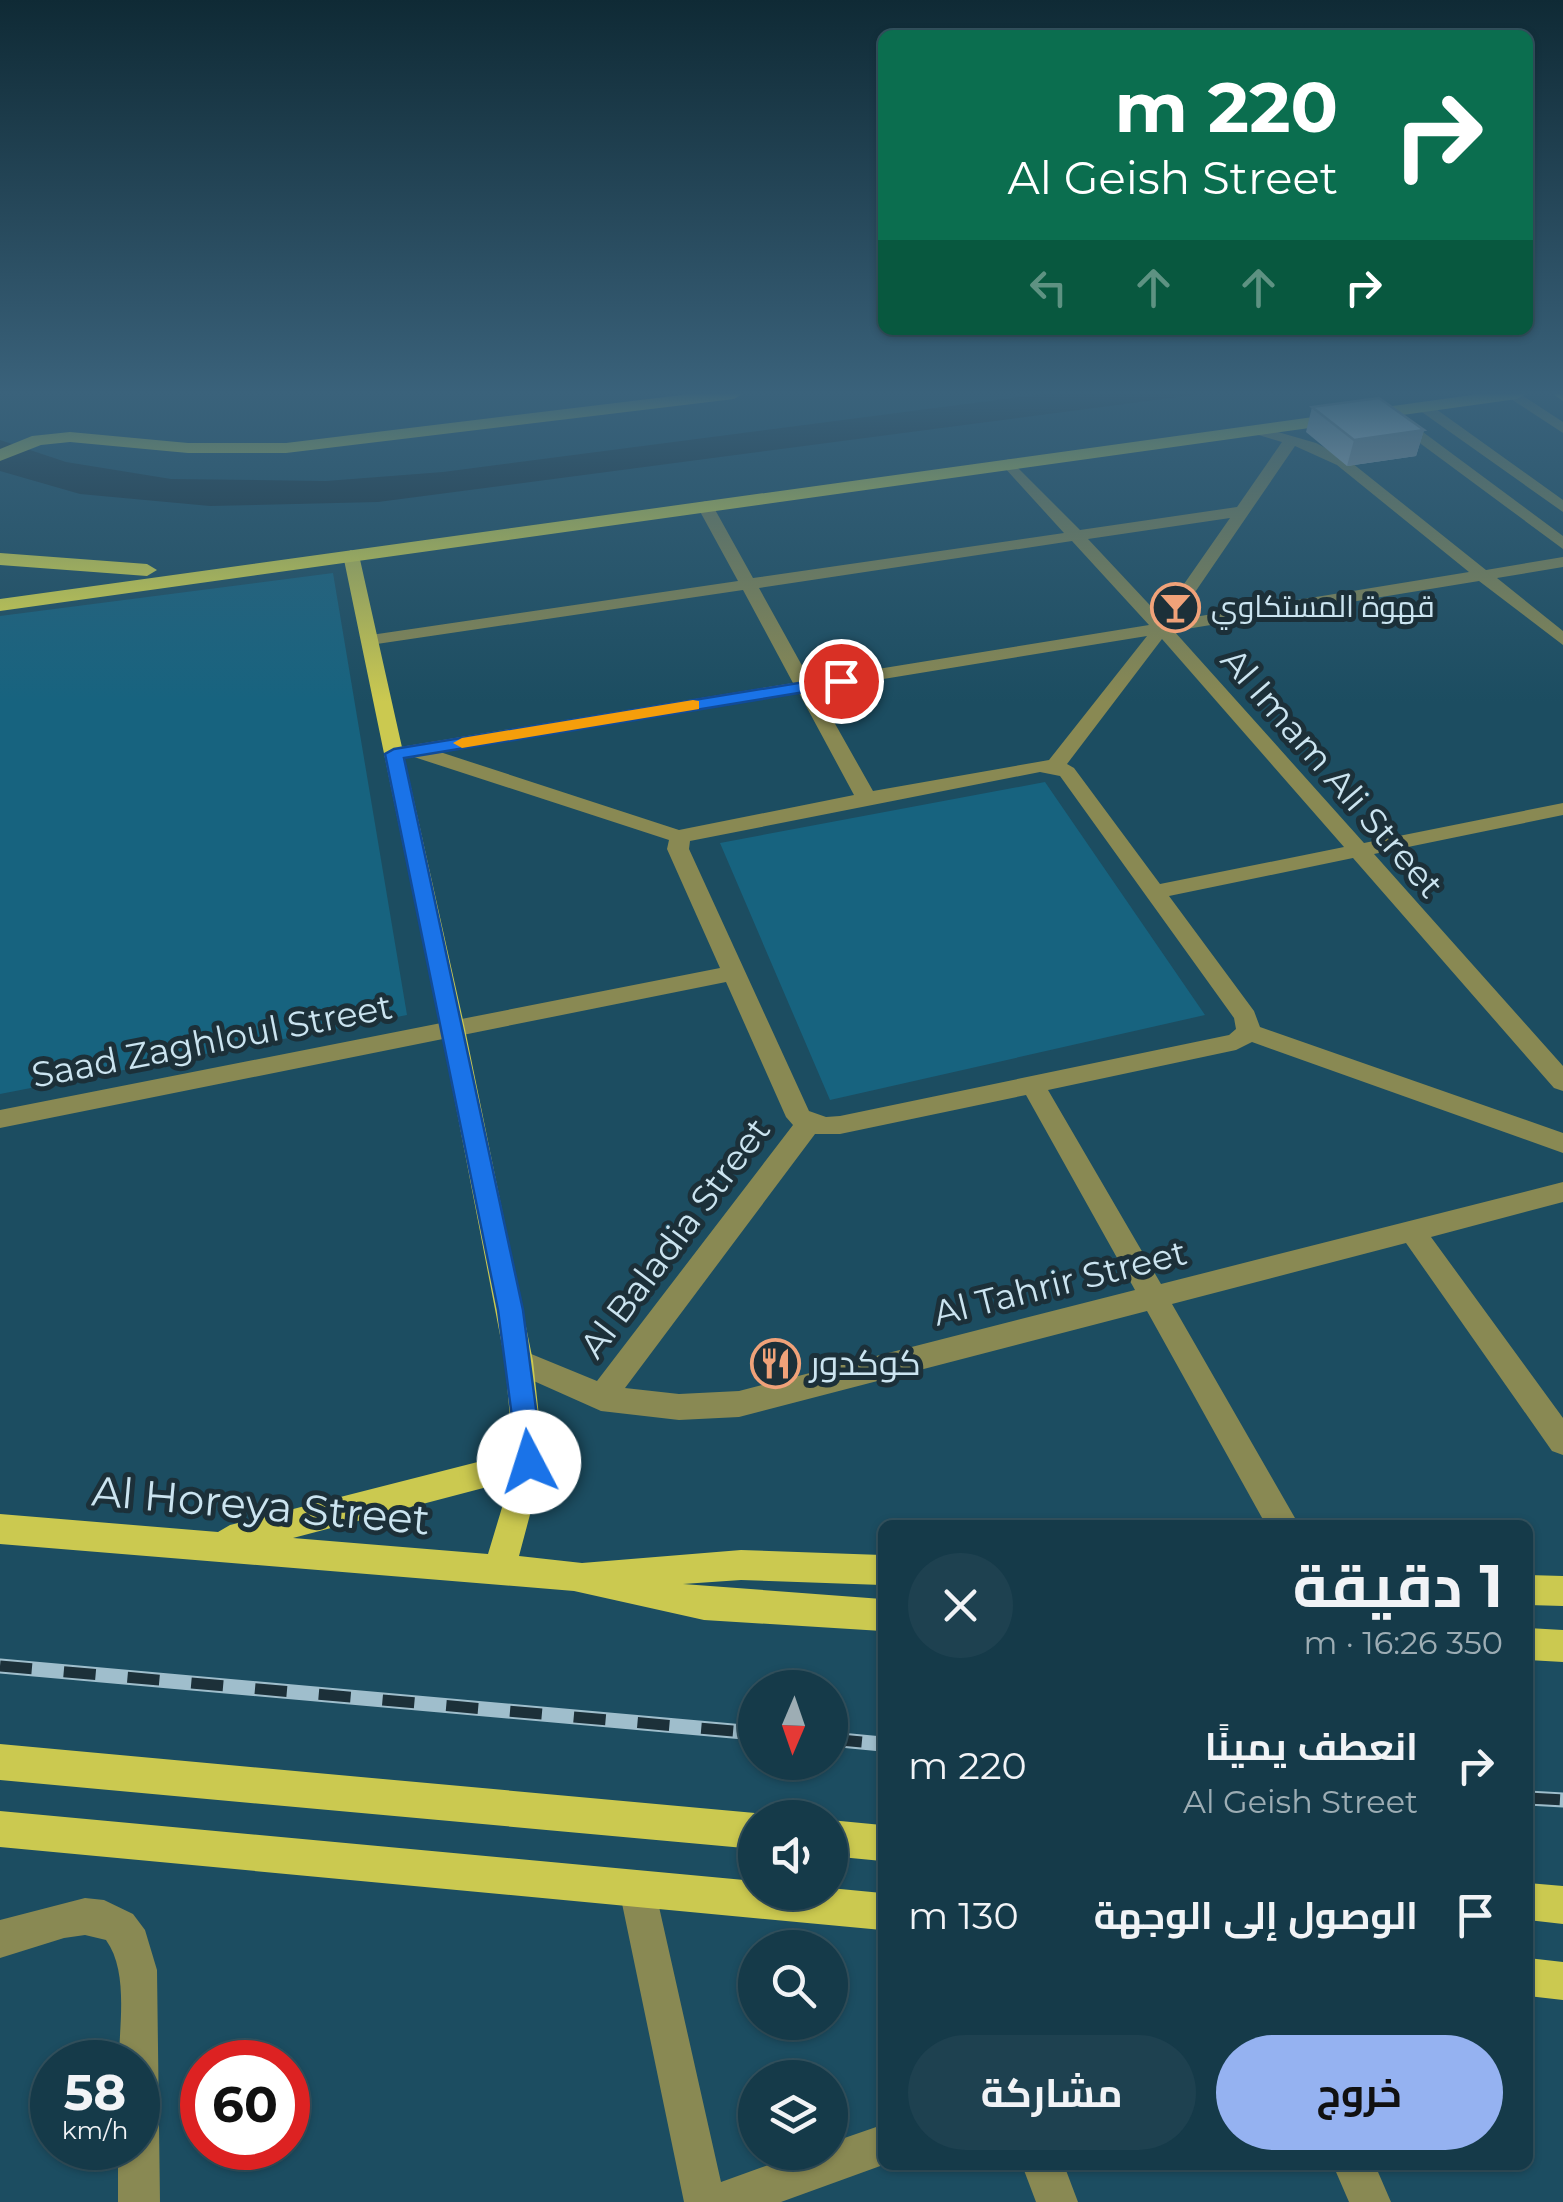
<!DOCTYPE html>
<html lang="ar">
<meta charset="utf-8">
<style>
body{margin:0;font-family:Montserrat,Cairo,sans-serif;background:#1e4150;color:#f1f3f6;direction:rtl;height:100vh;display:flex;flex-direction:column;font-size:38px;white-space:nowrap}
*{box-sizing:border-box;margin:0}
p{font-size:32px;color:#9dadb4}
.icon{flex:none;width:55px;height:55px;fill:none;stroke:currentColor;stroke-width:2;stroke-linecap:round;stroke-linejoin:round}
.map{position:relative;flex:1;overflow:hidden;direction:ltr}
.sheet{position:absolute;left:878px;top:1520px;width:655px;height:650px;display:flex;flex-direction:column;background:#153a49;border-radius:15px;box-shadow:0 2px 8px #0004,0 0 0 2px #345461;direction:rtl}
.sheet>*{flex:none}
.hud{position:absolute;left:878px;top:30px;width:655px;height:305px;border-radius:15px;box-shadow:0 2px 8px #0004,0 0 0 2px #345461;direction:rtl;background:#0b6e4f;color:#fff;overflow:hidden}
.needle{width:65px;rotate:182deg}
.tools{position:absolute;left:738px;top:1670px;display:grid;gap:20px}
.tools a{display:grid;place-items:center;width:110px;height:110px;border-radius:50%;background:#153a49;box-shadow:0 2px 8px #0004,0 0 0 2px #345461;font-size:50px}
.speed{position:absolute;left:30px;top:2040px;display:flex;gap:20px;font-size:50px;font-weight:700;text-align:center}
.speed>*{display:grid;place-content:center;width:130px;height:130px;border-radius:50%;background:#153a49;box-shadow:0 2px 8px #0004,0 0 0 2px #345461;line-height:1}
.speed small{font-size:25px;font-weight:400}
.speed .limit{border:15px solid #d22;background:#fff;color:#111}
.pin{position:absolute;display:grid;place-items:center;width:85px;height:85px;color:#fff;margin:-42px;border:5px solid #fff;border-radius:50%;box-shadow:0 2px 10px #0007}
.me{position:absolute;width:110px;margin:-55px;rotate:355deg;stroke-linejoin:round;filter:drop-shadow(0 0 8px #0008)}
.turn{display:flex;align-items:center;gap:35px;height:210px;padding:0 30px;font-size:45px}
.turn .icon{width:130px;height:130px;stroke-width:2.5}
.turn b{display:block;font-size:70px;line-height:85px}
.lanes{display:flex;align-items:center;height:95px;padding:0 30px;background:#0003;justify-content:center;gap:50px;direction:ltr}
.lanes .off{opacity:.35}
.round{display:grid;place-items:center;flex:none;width:105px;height:105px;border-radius:52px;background:#1e4150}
.head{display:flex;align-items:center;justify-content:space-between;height:170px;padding:0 30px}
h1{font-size:60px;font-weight:700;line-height:75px}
.primary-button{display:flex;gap:20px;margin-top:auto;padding:20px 30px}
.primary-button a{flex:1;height:115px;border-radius:60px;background:#95b2f1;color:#111;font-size:40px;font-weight:700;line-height:115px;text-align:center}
.primary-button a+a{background:#1e4150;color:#f1f3f6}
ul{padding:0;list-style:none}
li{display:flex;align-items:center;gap:30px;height:150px;padding:0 30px}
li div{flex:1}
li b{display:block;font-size:38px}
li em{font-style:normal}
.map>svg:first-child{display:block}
.green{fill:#17637f}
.water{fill:#162c36}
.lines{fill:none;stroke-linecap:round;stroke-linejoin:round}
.minor{fill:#898953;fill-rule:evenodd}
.major{fill:#cbc950;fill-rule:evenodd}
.highway{fill:#e4e14a;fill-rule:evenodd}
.rail-casing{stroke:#9fbecc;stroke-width:15}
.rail{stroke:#1c3039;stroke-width:11;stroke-dasharray:32;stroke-linecap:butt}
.wall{fill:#cdd4da}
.shaded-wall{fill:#a7acb1}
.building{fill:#eef6fd;stroke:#a7acb1;stroke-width:2.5}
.route{fill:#1a73e8;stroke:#114b97;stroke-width:2.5}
.slow{fill:#f59e0b}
.labels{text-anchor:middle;stroke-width:10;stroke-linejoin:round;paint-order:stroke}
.far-poi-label{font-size:30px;fill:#cbe4f0;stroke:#1c3039;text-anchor:start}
.street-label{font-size:35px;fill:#cbe4f0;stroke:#1c3039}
.poi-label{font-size:35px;fill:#cbe4f0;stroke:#1c3039;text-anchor:start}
.near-street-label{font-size:42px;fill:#cbe4f0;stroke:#1c3039}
</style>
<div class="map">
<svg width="1563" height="2202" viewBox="0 0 1563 2202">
<rect width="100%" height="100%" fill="#1c4d61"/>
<path class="green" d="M 333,573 L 407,1015 L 0,1094 L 0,616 Z
M 1045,782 L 1205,1015 L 830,1100 L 720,843 Z"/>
<path class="water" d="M 1042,394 L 1201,394 L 378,502 L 210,506 L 80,494 L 0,471 L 0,440 L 66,462 L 171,479 L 326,481 L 443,472 Z"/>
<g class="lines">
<path class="minor" d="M 1520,394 L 1563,422 L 1563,433 L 1505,395 Z
M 1419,404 L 1429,404 L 1563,500 L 1563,512 L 1419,410 Z
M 1390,415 L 1400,415 L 1563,536 L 1563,549 L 1390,421 Z
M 1260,427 L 1316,443 L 1347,459 L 1486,570 L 1563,557 L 1563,567 L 1497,578 L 1563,631 L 1563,645 L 1479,581 L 1174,631 L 1364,843 L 1563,803 L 1563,815 L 1374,854 L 1563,1066 L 1563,1091 L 1554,1088 L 1353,858 L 1169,896 L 1254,1011 L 1260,1027 L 1563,1133 L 1563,1153 L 1252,1042 L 1236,1050 L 1048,1090 L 1161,1284 L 1563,1182 L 1563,1202 L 1431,1237 L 1563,1418 L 1563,1455 L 1552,1451 L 1406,1243 L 1172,1304 L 1299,1525 L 1266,1525 L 1147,1311 L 739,1417 L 679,1420 L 601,1411 L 509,1370 L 505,1361 L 509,1352 L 519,1349 L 597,1381 L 793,1125 L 786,1117 L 726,982 L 0,1128 L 0,1110 L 720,968 L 667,849 L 669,840 L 414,757 L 394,760 L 384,754 L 394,748 L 793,683 L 743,590 L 370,645 L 364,644 L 364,636 L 738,581 L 697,506 L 705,501 L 713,506 L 753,578 L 1064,533 L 1004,467 L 1004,461 L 1009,459 L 1080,530 L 1237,507 L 1282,442 L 1255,434 L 1253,431 ZM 1295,446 L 1337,465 L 1469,572 L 1176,620 ZM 1230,518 L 1161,617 L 1088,539 ZM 1072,541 L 1149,625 L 810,680 L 759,588 ZM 1147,636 L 1049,760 L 873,791 L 816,690 ZM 1162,639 L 1344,847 L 1160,884 L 1074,768 L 1067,764 ZM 799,693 L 854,795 L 679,830 L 440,752 ZM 1040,772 L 1060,776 L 1234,1018 L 1236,1029 L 1229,1035 L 840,1116 L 826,1117 L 809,1111 L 689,849 L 690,841 ZM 1026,1095 L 1135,1290 L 739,1391 L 679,1394 L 625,1388 L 815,1134 L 840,1134 Z
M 637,1871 L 650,1876 L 655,1889 L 721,2182 L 804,2152 L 830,2152 L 830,2143 L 882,2125 L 883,2165 L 781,2202 L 684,2202 L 619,1889 L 624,1876 Z
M 85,1898 L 104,1900 L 133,1914 L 145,1930 L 157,1970 L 160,2202 L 118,2202 L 118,2148 L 138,2148 L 138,2062 L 119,2062 C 119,2025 129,1972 106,1940 L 85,1935 L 64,1938 L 0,1958 L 0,1920 Z
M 1022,2165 L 1064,2165 L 1078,2202 L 1036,2202 Z
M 1333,2165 L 1375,2165 L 1391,2202 L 1349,2202 Z"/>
<path class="major" d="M 351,550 L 359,555 L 465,1029 L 533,1361 L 544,1462 L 519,1556 L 582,1563 L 741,1550 L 882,1555 L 882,1585 L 741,1580 L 683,1584 L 882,1599 L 882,1631 L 704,1620 L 574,1591 L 0,1544 L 0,1514 L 218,1532 L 230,1525 L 513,1453 L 505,1361 L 441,1029 L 343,555 ZM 510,1481 L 488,1554 L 293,1538 Z
M 1528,1575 L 1563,1576 L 1563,1606 L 1528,1605 Z
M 1528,1628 L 1563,1630 L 1563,1662 L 1528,1660 Z
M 0,1744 L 755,1813 L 766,1818 L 755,1818 L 755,1849 L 0,1780 Z
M 0,1811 L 755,1881 L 755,1892 L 830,1892 L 830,1888 L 882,1893 L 882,1930 L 0,1847 Z
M 830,1820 L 882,1825 L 882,1861 L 830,1856 Z
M 1528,1883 L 1563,1886 L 1563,1924 L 1528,1920 Z
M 1528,1958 L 1563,1962 L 1563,2000 L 1528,1996 Z"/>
<path class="highway" d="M 690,394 L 742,394 L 734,399 L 286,453 L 188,453 L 70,442 L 41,445 L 0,461 L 0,449 L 32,436 L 70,432 L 188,443 L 286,443 Z
M 1479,394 L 1525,394 L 1517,399 L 0,611 L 0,599 Z
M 1553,394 L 1563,394 L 1563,401 Z
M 0,553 L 147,564 L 157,570 L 147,576 L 0,565 Z"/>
<defs>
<path id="rail" d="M 0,1666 L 755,1733
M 830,1739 L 882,1744
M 1528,1798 L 1563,1800"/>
</defs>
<use href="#rail" class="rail-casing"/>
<use href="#rail" class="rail"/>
</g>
<path class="wall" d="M 1312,407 L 1424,430 L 1416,456 L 1347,466 L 1306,432 Z"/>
<path class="shaded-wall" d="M 1424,430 L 1416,456 L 1347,466 L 1354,440 Z"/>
<path class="building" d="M 1379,398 L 1424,430 L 1354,440 L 1312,407 Z"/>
<linearGradient id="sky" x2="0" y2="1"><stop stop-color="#0f2a35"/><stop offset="0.56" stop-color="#3a627b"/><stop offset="1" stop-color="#3a627b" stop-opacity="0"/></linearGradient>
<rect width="1563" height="702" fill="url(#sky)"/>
<path class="route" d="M 841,676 L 849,681 L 847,685 L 404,758 L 523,1310 L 543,1462 L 539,1471 L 529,1474 L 519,1471 L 498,1310 L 385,754 L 394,749 Z"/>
<path class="slow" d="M 693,700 L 699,701 L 699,709 L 462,748 L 453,743 L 462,738 Z"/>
<defs>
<symbol id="bar-ring" viewBox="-11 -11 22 22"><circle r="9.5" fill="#1c3039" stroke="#f0a279" stroke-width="1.5"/><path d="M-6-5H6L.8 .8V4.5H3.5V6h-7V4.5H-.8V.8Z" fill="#f0a279"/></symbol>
<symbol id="restaurant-ring" viewBox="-11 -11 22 22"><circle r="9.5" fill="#1c3039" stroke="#f0a279" stroke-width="1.5"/><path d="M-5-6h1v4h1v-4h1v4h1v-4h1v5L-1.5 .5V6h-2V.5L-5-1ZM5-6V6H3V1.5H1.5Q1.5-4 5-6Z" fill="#f0a279"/></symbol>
</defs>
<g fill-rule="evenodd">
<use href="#bar-ring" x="1148" y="580" width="55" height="55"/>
<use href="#restaurant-ring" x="748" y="1336" width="55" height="55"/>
</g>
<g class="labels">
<g class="far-poi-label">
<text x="1211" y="617">قهوة المستكاوي</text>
</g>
<g class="street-label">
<text transform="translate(1332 773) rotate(49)" y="12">Al Imam Ali Street</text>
<text transform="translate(212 1041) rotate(-11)" y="12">Saad Zaghloul Street</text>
<text transform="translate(675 1238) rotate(-53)" y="12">Al Baladia Street</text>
<text transform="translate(1060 1283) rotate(-14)" y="12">Al Tahrir Street</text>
</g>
<g class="poi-label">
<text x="810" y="1375">كوكدور</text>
</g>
<g class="near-street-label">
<text transform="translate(261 1505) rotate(5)" y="15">Al Horeya Street</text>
</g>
</g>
</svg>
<div class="tools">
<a><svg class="needle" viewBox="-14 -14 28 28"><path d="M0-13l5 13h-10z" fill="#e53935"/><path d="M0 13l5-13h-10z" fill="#9dadb4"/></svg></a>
<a><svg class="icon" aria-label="sound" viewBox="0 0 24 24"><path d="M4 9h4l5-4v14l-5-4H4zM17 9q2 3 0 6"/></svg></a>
<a><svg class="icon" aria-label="search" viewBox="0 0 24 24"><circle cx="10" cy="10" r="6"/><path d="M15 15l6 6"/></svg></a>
<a><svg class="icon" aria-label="layers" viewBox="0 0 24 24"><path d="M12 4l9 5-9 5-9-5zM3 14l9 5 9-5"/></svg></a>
</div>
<div class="speed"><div>58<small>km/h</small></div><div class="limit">60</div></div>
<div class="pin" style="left:841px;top:681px;background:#d93025"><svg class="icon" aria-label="arrive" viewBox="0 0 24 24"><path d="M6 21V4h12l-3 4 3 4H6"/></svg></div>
<svg class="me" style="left:529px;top:1462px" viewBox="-20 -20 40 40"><circle r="19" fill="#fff"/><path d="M0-13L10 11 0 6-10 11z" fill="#1a73e8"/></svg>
<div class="hud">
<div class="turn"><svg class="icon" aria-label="right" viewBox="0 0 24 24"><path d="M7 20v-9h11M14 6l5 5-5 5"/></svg><div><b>220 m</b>Al Geish Street</div></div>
<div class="lanes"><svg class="icon off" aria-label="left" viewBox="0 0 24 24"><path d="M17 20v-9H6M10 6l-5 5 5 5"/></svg><svg class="icon off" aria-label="ahead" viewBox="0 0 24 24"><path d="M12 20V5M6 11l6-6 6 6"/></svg><svg class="icon off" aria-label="ahead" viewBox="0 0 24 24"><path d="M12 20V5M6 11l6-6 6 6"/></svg><svg class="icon" aria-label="right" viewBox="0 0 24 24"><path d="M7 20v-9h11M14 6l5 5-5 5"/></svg></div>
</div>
<section class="sheet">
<div class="head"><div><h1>1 دقيقة</h1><p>350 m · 16:26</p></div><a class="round"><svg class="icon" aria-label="close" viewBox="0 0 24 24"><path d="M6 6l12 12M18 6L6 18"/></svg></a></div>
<ul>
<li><svg class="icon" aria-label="right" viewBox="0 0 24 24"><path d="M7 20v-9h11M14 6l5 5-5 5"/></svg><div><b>انعطف يمينًا</b><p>Al Geish Street</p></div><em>220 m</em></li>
<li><svg class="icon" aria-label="arrive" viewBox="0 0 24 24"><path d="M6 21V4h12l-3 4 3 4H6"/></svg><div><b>الوصول إلى الوجهة</b></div><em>130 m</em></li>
</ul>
<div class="primary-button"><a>خروج</a><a>مشاركة</a></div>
</section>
</div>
